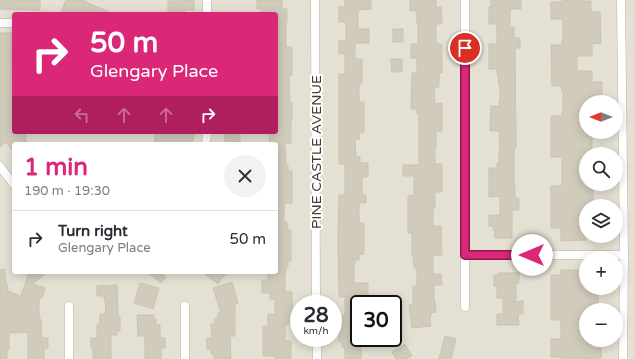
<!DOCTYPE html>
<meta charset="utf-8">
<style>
body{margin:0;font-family:"Varela Round",sans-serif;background:#f2f2f3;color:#2b2b33;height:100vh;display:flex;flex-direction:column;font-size:15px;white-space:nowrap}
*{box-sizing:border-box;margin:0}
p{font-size:13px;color:#7c7c81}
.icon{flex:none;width:22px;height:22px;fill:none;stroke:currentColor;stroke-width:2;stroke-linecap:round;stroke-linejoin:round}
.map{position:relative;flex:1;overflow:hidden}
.panel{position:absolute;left:12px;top:142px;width:266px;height:132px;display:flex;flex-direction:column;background:#fff;border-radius:4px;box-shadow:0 2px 10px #0003}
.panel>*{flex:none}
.hud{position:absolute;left:12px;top:12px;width:266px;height:122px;border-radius:4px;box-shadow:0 2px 10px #0003;background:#db2777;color:#fff;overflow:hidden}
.needle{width:26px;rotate:270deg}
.controls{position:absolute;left:579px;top:95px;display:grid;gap:8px}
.controls a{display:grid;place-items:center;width:44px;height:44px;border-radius:50%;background:#fff;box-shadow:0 2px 10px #0003;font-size:20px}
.speed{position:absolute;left:290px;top:295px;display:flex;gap:8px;font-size:20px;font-weight:700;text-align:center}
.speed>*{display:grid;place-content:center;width:52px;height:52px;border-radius:50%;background:#fff;box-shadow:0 2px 10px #0003;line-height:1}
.speed small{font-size:10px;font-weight:400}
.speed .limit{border:2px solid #111;border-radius:6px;background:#fff;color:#111}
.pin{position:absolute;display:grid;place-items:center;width:34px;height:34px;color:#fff;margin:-17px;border:2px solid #fff;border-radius:50%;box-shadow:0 1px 4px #0007}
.me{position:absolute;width:44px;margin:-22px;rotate:270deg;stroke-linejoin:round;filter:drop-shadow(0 0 3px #0008)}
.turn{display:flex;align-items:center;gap:14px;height:84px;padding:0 12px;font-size:18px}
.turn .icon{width:52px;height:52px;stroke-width:2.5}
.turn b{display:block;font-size:28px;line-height:34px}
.lanes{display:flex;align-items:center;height:38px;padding:0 12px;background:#0003;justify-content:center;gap:20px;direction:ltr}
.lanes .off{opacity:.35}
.round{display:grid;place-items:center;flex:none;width:42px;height:42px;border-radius:21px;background:#f2f2f3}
.summary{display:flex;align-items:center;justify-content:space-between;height:68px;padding:0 12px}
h1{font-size:24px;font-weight:800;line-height:30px;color:#db2777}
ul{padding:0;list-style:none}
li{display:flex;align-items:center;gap:12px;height:56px;padding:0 12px;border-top:1px solid #e1e1e2}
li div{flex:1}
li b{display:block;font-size:15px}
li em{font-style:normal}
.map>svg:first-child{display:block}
.residential{fill:#e4e0d3;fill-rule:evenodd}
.building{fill:#d1cbbb;stroke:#cbc3af}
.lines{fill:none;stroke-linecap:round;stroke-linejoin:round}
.street-casing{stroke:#bbb6a8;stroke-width:9}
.street{stroke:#fff;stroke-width:8}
.route-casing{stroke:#8e194d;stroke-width:10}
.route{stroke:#db2777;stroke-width:7}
.labels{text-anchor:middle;stroke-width:4;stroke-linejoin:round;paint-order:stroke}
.street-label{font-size:14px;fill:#423e35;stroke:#fff}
</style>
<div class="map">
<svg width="635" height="359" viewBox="0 0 635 359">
<rect width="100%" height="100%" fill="#f0eee5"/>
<path class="residential" d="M 0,0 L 635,0 L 635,359 L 0,359 ZM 14,14 L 276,14 L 276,132 L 14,132 ZM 586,102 L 616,102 L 616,132 L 586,132 ZM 14,144 L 276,144 L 276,272 L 14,272 ZM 586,154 L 616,154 L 616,184 L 586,184 ZM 586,206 L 616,206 L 616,236 L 586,236 ZM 586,258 L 616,258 L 616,288 L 586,288 ZM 299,304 L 333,304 L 333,338 L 299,338 ZM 359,304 L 393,304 L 393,338 L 359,338 ZM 586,310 L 616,310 L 616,340 L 586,340 Z"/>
<path class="building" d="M 0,0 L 40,0 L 40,10 L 0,9 Z
M 66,0 L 82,0 L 113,14 L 60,14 Z
M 182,0 L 194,0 L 194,10 L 185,10 L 185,14 L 168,14 L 168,1 L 182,1 Z
M 257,0 L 282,0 L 282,9 L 287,9 L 287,22 L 286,22 L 286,47 L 292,47 L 292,75 L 289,75 L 290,103 L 292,103 L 292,120 L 291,120 L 291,143 L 285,143 L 285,148 L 286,165 L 288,165 L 288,171 L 292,171 L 292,203 L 284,203 L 284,222 L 287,222 L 288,230 L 291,230 L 291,261 L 288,262 L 288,267 L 286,267 L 285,277 L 285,292 L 292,292 L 292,324 L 285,324 L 285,341 L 291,341 L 291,359 L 275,359 L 275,356 L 263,356 L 263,326 L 268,326 L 268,314 L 275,314 L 275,299 L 270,299 L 270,293 L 262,293 L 262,280 L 268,280 L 268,272 L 276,272 L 276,144 L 270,144 L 269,132 L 276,132 L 276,14 L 261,14 L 261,8 L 257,9 Z
M 345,0 L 371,0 L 371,9 L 358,10 L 358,29 L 369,29 L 369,43 L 355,43 L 355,59 L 362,59 L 362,83 L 359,83 L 359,102 L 364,102 L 364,133 L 359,133 L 360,139 L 355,139 L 356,157 L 360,157 L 360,163 L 368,163 L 368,177 L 362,177 L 362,195 L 366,195 L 366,203 L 359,203 L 359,223 L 364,223 L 364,254 L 359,255 L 359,260 L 355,260 L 355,264 L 354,264 L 354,283 L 368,283 L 368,297 L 362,297 L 362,304 L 359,304 L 359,338 L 361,338 L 361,359 L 345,359 L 345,347 L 342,347 L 342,342 L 339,342 L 339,316 L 345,316 L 345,297 L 339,297 L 338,241 L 339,195 L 345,195 L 345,164 L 339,164 L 339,74 L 345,74 L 345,53 L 339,54 L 339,41 L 346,41 L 346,22 L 339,22 L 339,7 L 345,7 Z
M 410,0 L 436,0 L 436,7 L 441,7 L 442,24 L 436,24 L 436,44 L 442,44 L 442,73 L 439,73 L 439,87 L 434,87 L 435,104 L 442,103 L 442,131 L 436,131 L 436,147 L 435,147 L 435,164 L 442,164 L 442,192 L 435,192 L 435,208 L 433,208 L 433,226 L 441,226 L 442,255 L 433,255 L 433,274 L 441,274 L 442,285 L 434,285 L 434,302 L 435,302 L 436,312 L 431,313 L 431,317 L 430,317 L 431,326 L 412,328 L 409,305 L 413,305 L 413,286 L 417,286 L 417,268 L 414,268 L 413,256 L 412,256 L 412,233 L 408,233 L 408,196 L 414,195 L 414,176 L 403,176 L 403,165 L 419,165 L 419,114 L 417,114 L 417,109 L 411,109 L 412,73 L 417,73 L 417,58 L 411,58 L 411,44 L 418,44 L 418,24 L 417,24 L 417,11 L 410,11 Z
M 491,0 L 521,0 L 521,9 L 510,9 L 510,27 L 514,27 L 514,38 L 520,38 L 520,48 L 515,48 L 516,148 L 514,148 L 514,186 L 515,186 L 515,198 L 519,198 L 519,210 L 512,210 L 512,238 L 495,238 L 495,230 L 493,230 L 493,226 L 489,226 L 489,215 L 500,215 L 500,196 L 489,197 L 489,168 L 497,168 L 497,163 L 499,163 L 499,151 L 500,151 L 499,131 L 490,131 L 491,106 L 499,106 L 499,101 L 500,101 L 500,86 L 499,86 L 498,74 L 497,74 L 497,69 L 489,69 L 489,44 L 497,44 L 497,24 L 489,24 L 489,7 L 491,7 Z
M 562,0 L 576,0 L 576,1 L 591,1 L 591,12 L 600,12 L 601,43 L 592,44 L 592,56 L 577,56 L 577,71 L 592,71 L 592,82 L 602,82 L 602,100 L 586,100 L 586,132 L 592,132 L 592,154 L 586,154 L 586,184 L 593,184 L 593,203 L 586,203 L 586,240 L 561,241 L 561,228 L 551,228 L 551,186 L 562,186 L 562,157 L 551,157 L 551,116 L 562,116 L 562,112 L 563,112 L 563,91 L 562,91 L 561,86 L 552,86 L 551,45 L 562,45 L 562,41 L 563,41 L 563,20 L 562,20 L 562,19 L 551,19 L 551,2 L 562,2 Z
M 393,29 L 403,29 L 403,42 L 393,42 Z
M 0,33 L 12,33 L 11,85 L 13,85 L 14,132 L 23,132 L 27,137 L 25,139 L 29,144 L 14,144 L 14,152 L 6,142 L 0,147 Z
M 391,59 L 402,59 L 402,72 L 392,72 Z
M 156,132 L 195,132 L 192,144 L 154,144 Z
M 225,132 L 240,132 L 240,142 L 225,142 Z
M 4,269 L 8,291 L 21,296 L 29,272 L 47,272 L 33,284 L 45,288 L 42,298 L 39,297 L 39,316 L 40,316 L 40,321 L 41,321 L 42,338 L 48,338 L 48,348 L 44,348 L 44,359 L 28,359 L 28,332 L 9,333 L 9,350 L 7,350 L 7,359 L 0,359 L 0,270 Z
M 561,270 L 586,270 L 586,288 L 598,288 L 598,310 L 586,310 L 586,340 L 592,340 L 592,348 L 601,348 L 601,358 L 596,358 L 596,359 L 562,359 L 562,357 L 551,357 L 551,339 L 561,339 L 561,320 L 551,320 L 551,275 L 561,275 Z
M 147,272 L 160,272 L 166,277 L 161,283 Z
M 202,272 L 227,272 L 218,284 Z
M 498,273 L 519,273 L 519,283 L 516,283 L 516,302 L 523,301 L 523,314 L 518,314 L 519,325 L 497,325 L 497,314 L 503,314 L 503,298 L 497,298 L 497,286 L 494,286 L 494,275 L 498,275 Z
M 232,282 L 238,303 L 235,304 L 235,336 L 230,336 L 231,359 L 214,359 L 214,354 L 211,354 L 211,349 L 207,349 L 207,338 L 212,338 L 211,324 L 215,324 L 215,318 L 218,318 L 218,313 L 221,313 L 213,288 Z
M 140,283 L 159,288 L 153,309 L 134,303 Z
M 117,285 L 118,316 L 120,316 L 120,331 L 117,331 L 117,335 L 111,335 L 111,359 L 93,359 L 93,348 L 91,348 L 91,338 L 97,338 L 97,324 L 100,324 L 100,314 L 106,314 L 105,299 L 104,299 L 104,296 L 97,296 L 97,286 Z
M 137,315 L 154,315 L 154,319 L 156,319 L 156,325 L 160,325 L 160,338 L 165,338 L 165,348 L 161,348 L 161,359 L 145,359 L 145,336 L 138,336 Z
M 445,336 L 456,339 L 451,359 L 439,359 Z
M 405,344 L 412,356 L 406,359 L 396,359 L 392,352 Z"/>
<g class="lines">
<defs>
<path id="street" d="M 315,0 L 316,304
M 465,0 L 465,307
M 621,0 L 624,255 L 623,359
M 207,14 L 207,0
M 0,23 L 14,23
M 206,144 L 207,132
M 0,166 L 14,185
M 465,255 L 624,255
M 185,306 L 185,359
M 317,338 L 317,359
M 69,359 L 69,306"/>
</defs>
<use href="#street" class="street-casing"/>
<use href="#street" class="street"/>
</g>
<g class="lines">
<defs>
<path id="route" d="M 465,48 L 465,255 L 532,255"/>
</defs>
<use href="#route" class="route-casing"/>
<use href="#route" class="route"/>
</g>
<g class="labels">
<g class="street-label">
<text transform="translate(316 152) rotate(-90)" y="5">PINE CASTLE AVENUE</text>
</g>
</g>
</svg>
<div class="controls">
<a><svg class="needle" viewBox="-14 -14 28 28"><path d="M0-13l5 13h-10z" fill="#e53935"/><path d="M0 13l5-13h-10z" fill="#7c7c81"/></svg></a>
<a><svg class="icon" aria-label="search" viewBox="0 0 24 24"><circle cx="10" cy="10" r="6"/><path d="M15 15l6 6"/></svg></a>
<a><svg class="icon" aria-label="layers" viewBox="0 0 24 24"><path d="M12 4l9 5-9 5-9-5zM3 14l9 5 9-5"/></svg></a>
<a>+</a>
<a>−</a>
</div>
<div class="speed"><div>28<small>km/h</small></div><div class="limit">30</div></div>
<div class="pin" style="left:465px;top:48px;background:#d93025"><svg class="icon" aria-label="arrive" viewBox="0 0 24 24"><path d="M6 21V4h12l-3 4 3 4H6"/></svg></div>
<svg class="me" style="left:532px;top:255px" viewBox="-20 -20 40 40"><circle r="19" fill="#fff"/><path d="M0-13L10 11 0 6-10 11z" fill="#db2777"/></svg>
<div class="hud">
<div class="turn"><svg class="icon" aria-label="right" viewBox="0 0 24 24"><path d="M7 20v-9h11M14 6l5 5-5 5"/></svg><div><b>50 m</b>Glengary Place</div></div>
<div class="lanes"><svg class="icon off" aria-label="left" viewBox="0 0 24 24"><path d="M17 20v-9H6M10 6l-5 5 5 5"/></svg><svg class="icon off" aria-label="ahead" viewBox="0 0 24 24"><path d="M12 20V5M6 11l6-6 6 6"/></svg><svg class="icon off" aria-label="ahead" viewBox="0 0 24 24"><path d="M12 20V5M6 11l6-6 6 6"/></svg><svg class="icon" aria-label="right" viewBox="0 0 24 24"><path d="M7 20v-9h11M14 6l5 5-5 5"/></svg></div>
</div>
<section class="panel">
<div class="summary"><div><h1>1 min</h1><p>190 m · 19:30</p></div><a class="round"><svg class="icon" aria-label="close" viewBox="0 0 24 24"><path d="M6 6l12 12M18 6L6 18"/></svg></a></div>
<ul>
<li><svg class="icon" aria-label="right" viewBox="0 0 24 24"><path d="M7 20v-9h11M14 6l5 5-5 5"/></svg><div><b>Turn right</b><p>Glengary Place</p></div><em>50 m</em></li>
</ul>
</section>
</div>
